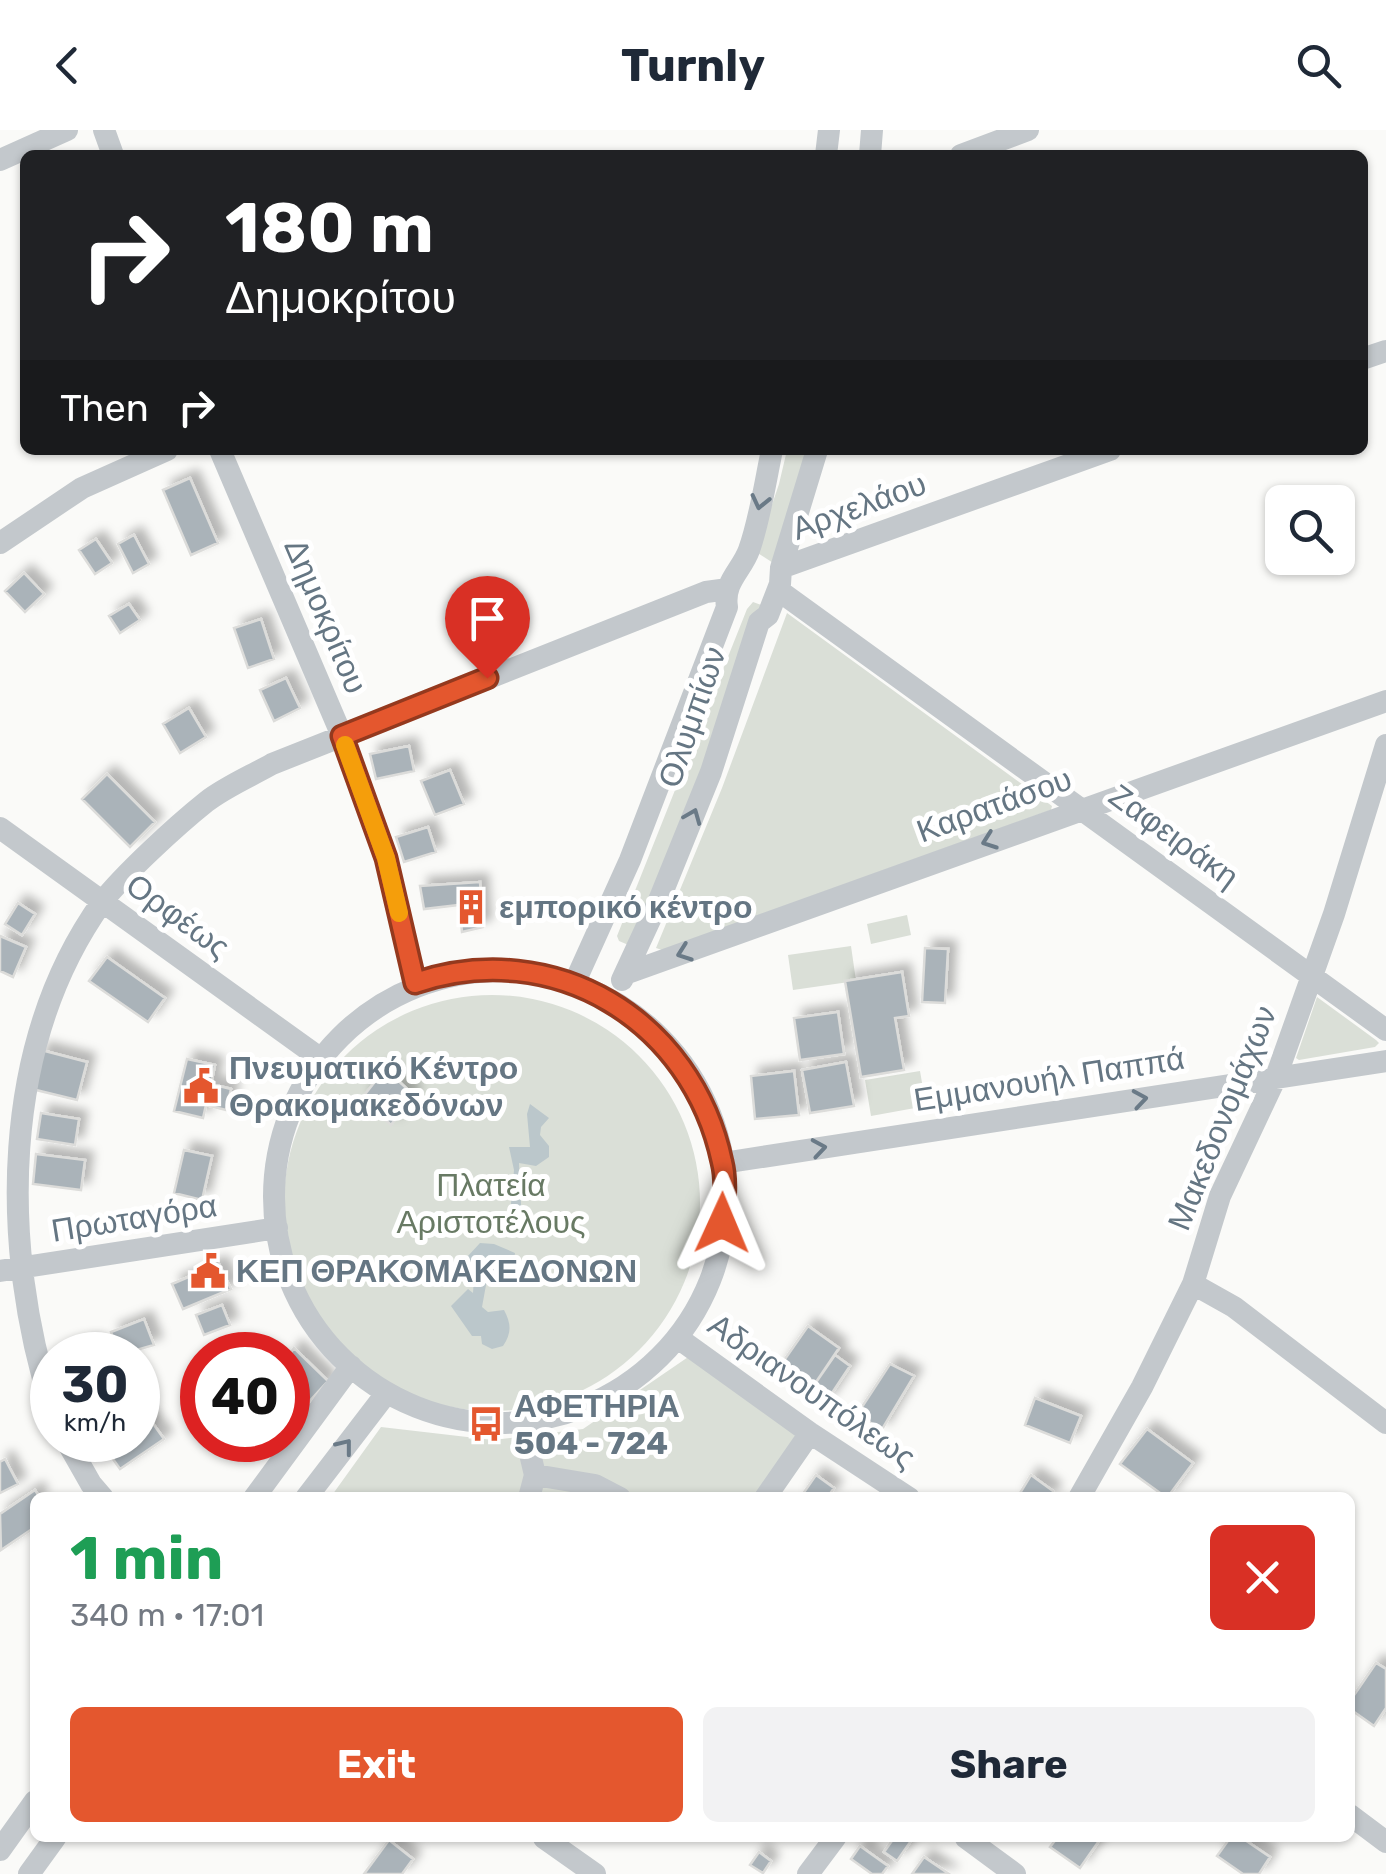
<!DOCTYPE html>
<meta charset="utf-8">
<style>
body{margin:0;font-family:Rubik,sans-serif;background:#f2f2f3;color:#1f2937;height:100vh;display:flex;flex-direction:column;font-size:38px;white-space:nowrap}
*{box-sizing:border-box;margin:0}
p{font-size:32px;color:#747a83}
.icon{flex:none;width:55px;height:55px;fill:none;stroke:currentColor;stroke-width:2;stroke-linecap:round;stroke-linejoin:round}
.map{position:relative;flex:1;overflow:hidden}
.side{position:absolute;left:30px;top:1362px;width:1325px;height:350px;display:flex;flex-direction:column;background:#fff;border-radius:15px;box-shadow:0 2px 8px #0004}
.side>*{flex:none}
.guide{position:absolute;left:20px;top:20px;width:1348px;height:305px;border-radius:15px;box-shadow:0 2px 8px #0004;background:#202124;color:#fff;overflow:hidden}
.fabs{position:absolute;left:1265px;top:355px;display:grid;gap:20px}
.fabs a{display:grid;place-items:center;width:90px;height:90px;border-radius:15px;background:#fff;box-shadow:0 2px 8px #0004;font-size:50px}
.speed{position:absolute;left:30px;top:1202px;display:flex;gap:20px;font-size:50px;font-weight:700;text-align:center}
.speed>*{display:grid;place-content:center;width:130px;height:130px;border-radius:50%;background:#fff;box-shadow:0 2px 8px #0004;line-height:1}
.speed small{font-size:25px;font-weight:400}
.speed .limit{border:15px solid #d22;background:#fff;color:#111}
.pin{position:absolute;display:grid;place-items:center;width:85px;height:85px;color:#fff;margin:-102px -42px;border-radius:50% 50% 50% 0;rotate:-45deg;box-shadow:0 0 10px #0007}
.pin .icon{rotate:45deg}
.me{position:absolute;width:110px;margin:-55px;rotate:1deg;stroke-linejoin:round;filter:drop-shadow(0 0 8px #0008)}
.turn{display:flex;align-items:center;gap:35px;height:210px;padding:0 40px;font-size:45px}
.turn .icon{width:130px;height:130px;stroke-width:2.5}
.turn b{display:block;font-size:70px;line-height:85px}
.then{display:flex;align-items:center;height:95px;padding:0 40px;background:#0003;gap:20px;font-size:38px}
.round{display:grid;place-items:center;flex:none;width:105px;height:105px;border-radius:15px;background:#f2f2f3}
.head{display:flex;align-items:center;justify-content:space-between;height:170px;padding:0 40px}
h1{font-size:60px;font-weight:700;line-height:75px;color:#1e9e55}
.action{display:flex;gap:20px;margin-top:auto;padding:20px 40px}
.action a{flex:1;height:115px;border-radius:15px;background:#e4572e;color:#fff;font-size:40px;font-weight:700;line-height:115px;text-align:center}
.action a+a{background:#f2f2f3;color:#1f2937}
header{display:flex;justify-content:space-between;align-items:center;height:130px;padding:0 40px;background:#fff;font-size:45px;font-weight:700}
.map>svg:first-child{display:block}
.green{fill:#dadfd7}
.water{fill:#bbc7cb}
.building{fill:#aab3b9;stroke:#dcdcda;stroke-width:2.5;filter:url(#shadow)}
.lines{fill:none;stroke-linecap:round;stroke-linejoin:round}
.minor{stroke:#c3c8cc;stroke-width:22}
.oneway{stroke:#6a7a87}
.route-casing{stroke:#94391e;stroke-width:25}
.route{stroke:#e4572e;stroke-width:18}
.slow{stroke:#f59e0b;stroke-width:18}
.labels{text-anchor:middle;stroke-width:10;stroke-linejoin:round;paint-order:stroke}
.street-label{font-size:32px;fill:#657683;stroke:#fff}
.poi-label{font-size:32px;font-weight:bold;fill:#657683;stroke:#fff;text-anchor:start}
.park-label{font-size:32px;fill:#687a64;stroke:#fff}
</style>
<header><svg class="icon" aria-label="back" viewBox="0 0 24 24"><path d="M15 5l-7 7 7 7"/></svg>Turnly<svg class="icon" aria-label="search" viewBox="0 0 24 24"><circle cx="10" cy="10" r="6"/><path d="M15 15l6 6"/></svg></header>
<div class="map">
<svg width="1386" height="1744" viewBox="0 0 1386 1744">
<defs>
<filter id="shadow"><feDropShadow dx="8" dy="-8" stdDeviation="5" flood-color="#0004"/></filter>
</defs>
<rect width="100%" height="100%" fill="#fafaf8"/>
<path class="green" d="M 787,320 L 816,320 L 781,438 L 756,422 L 779,354 Z
M 753,472 L 767,477 L 638,819 L 619,811 L 617,806 L 747,479 Z
M 787,483 L 1052,676 L 1051,680 L 662,820 L 656,818 L 722,658 Z
M 907,785 L 911,805 L 871,814 L 867,794 Z
M 851,816 L 856,851 L 793,860 L 788,825 Z
M284 1073a208 208 0 1 1 416 0a208 208 0 1 1-416 0Z
M 1317,867 L 1376,910 L 1379,913 L 1375,917 L 1299,930 L 1296,928 Z
M 920,941 L 926,976 L 871,986 L 865,950 Z
M 694,1223 L 803,1305 L 759,1367 L 330,1368 L 381,1297 L 493,1310 L 583,1299 Z"/>
<path class="water" d="M 530,974 L 549,988 L 541,997 L 540,1005 L 549,1016 L 549,1027 L 536,1036 L 519,1033 L 522,1095 L 509,1096 L 514,1040 L 509,1017 L 530,1017 L 527,984 Z
M 480,1113 L 494,1114 L 515,1123 L 514,1130 C 506,1136 497,1137 488,1144 L 482,1177 L 488,1182 L 504,1180 C 511,1193 512,1203 503,1216 L 492,1219 L 482,1214 L 481,1206 L 472,1206 L 451,1176 L 468,1159 L 473,1163 C 475,1144 468,1141 468,1126 Z"/>
<path class="building" d="M 190,348 L 218,413 L 191,425 L 163,360 Z
M 134,405 L 149,434 L 133,443 L 118,414 Z
M 96,409 L 112,433 L 95,444 L 79,420 Z
M 24,443 L 44,464 L 25,482 L 5,461 Z
M 129,474 L 140,490 L 120,503 L 109,486 Z
M 261,489 L 274,529 L 248,538 L 234,498 Z
M 286,548 L 300,578 L 274,591 L 260,560 Z
M 189,578 L 206,607 L 180,623 L 163,594 Z
M 409,616 L 414,641 L 376,649 L 370,624 Z
M 450,640 L 464,674 L 435,685 L 421,651 Z
M 107,644 L 155,692 L 130,717 L 82,669 Z
M 428,697 L 436,722 L 404,732 L 396,707 Z
M 480,752 L 483,797 L 462,802 L 459,775 L 424,779 L 420,756 Z
M 18,773 L 35,784 L 22,805 L 5,794 Z
M 0,806 L 26,817 L 13,847 L 0,841 Z
M 925,818 L 948,819 L 945,873 L 922,872 Z
M 107,827 L 165,868 L 148,892 L 89,851 Z
M 902,842 L 909,886 L 895,888 L 904,940 L 861,947 L 845,851 Z
M 838,882 L 844,924 L 800,930 L 794,888 Z
M 41,920 L 87,932 L 77,970 L 32,959 Z
M 187,929 L 215,935 L 211,954 L 231,959 L 226,980 L 206,975 L 203,988 L 174,981 Z
M 846,932 L 854,976 L 810,983 L 802,940 Z
M 385,939 L 413,964 L 391,995 L 362,968 Z
M 794,941 L 799,985 L 755,989 L 751,946 Z
M 41,983 L 79,989 L 75,1015 L 37,1009 Z
M 184,1020 L 212,1026 L 202,1070 L 174,1063 Z
M 36,1024 L 85,1030 L 81,1060 L 33,1054 Z
M 219,1134 L 231,1159 L 183,1179 L 172,1154 Z
M 222,1175 L 230,1195 L 204,1205 L 196,1185 Z
M 144,1189 L 154,1215 L 119,1225 L 111,1202 Z
M 808,1196 L 839,1218 L 810,1261 L 778,1239 Z
M 91,1214 L 97,1225 L 67,1225 Z
M 294,1218 L 328,1251 L 305,1276 L 288,1260 L 288,1227 Z
M 835,1225 L 850,1236 L 826,1272 L 810,1261 Z
M 890,1234 L 914,1246 L 881,1301 L 858,1283 Z
M 1035,1268 L 1081,1286 L 1070,1313 L 1025,1295 Z
M 149,1288 L 164,1309 L 120,1339 L 106,1319 L 119,1310 L 138,1310 L 138,1297 Z
M 1147,1299 L 1193,1333 L 1167,1368 L 1120,1334 Z
M 5,1329 L 18,1354 L 0,1363 L 0,1332 Z
M 816,1345 L 834,1358 L 827,1368 L 800,1368 Z
M 1031,1345 L 1053,1361 L 1049,1368 L 1017,1368 Z
M 35,1360 L 40,1368 L 35,1368 L 35,1397 L 1,1420 L 0,1384 Z
M 1376,1533 L 1386,1539 L 1386,1578 L 1374,1596 L 1350,1579 L 1350,1571 Z
M 894,1708 L 913,1708 L 897,1731 L 884,1722 Z
M 1057,1708 L 1101,1708 L 1080,1738 L 1050,1717 Z
M 1230,1708 L 1242,1708 L 1270,1727 L 1259,1744 L 1243,1744 L 1217,1726 Z
M 389,1710 L 413,1729 L 402,1744 L 364,1744 Z
M 860,1716 L 888,1736 L 882,1744 L 872,1744 L 851,1729 Z
M 759,1722 L 771,1731 L 763,1743 L 750,1735 Z
M 924,1727 L 949,1744 L 912,1744 Z"/>
<g class="lines">
<path class="minor" d="M 104,0 L 113,25
M 826,25 L 829,0
M 870,25 L 872,0
M 961,25 L 1028,0
M 0,30 L 67,0
M 1362,229 L 1386,221
M 220,320 L 342,606 L 386,728 L 415,853
M 0,413 L 82,358 L 167,320
M 781,438 L 1110,320
M 778,460 L 1386,900
M 0,698 L 317,926
M274 1067a226 226 0 1 1 452 0a226 226 0 1 1-452 0Z
M 625,844 L 1386,571
M 622,850 L 660,768 L 711,642 L 759,492 L 768,485 L 780,454 L 781,438 L 817,320
M 574,854 L 630,730 L 727,477 C 723,452 742,440 749,420 C 760,389 765,353 772,320
M 723,1033 L 1386,931
M 0,1141 L 277,1098
M 1193,1154 L 1234,1177 L 1386,1293
M 678,1208 L 810,1303 L 909,1368
M 52,1279 C 0,1116 0,915 102,772 C 125,743 176,696 206,672 C 225,657 251,646 272,634 L 706,462 L 728,459
M 523,1294 L 535,1345 L 529,1368
M 66,1310 L 91,1354 L 103,1368
M 535,1345 L 595,1355 L 620,1368
M 254,1368 L 351,1236
M 306,1368 L 385,1265
M 765,1368 L 810,1303
M 1079,1368 L 1142,1257 L 1193,1154 L 1220,1066 L 1276,947 L 1334,784 L 1386,615
M 1350,1685 L 1386,1712
M 544,1708 L 595,1744
M 966,1708 L 1015,1744
M 0,1720 L 35,1671
M 29,1744 L 55,1708
M 808,1744 L 835,1708"/>
</g>
<defs><path id="oneway-chevron" d="M-2-3.5L2.5 0L-2 3.5" fill="none" stroke-width="1.6" stroke-linecap="round" stroke-linejoin="round" transform="scale(2.5)"/></defs>
<g class="oneway">
<use href="#oneway-chevron" transform="translate(760 372) rotate(103)"/>
<use href="#oneway-chevron" transform="translate(693 686) rotate(-68)"/>
<use href="#oneway-chevron" transform="translate(989 711) rotate(160)"/>
<use href="#oneway-chevron" transform="translate(684 823) rotate(160)"/>
<use href="#oneway-chevron" transform="translate(1140 969) rotate(-9)"/>
<use href="#oneway-chevron" transform="translate(819 1018) rotate(-9)"/>
<use href="#oneway-chevron" transform="translate(345 1316) rotate(-52)"/>
</g>
<g class="lines">
<defs>
<path id="route" d="M 487,548 L 342,606 L 386,728 L 415,853 C 554,806 692,890 722,1032 C 727,1052 724,1073 722,1093"/>
</defs>
<use href="#route" class="route-casing"/>
<use href="#route" class="route"/>
<path class="slow" d="M 345,615 L 386,728 L 399,783"/>
</g>
<defs>
<symbol id="building-bare" viewBox="-9 -9 18 18"><path d="M-4-6H4V6H1V3H-1V6H-4ZM-2.5-4.3h1.7v1.8h-1.7ZM.8-4.3h1.7v1.8H.8ZM-2.5-1h1.7V.8h-1.7ZM.8-1h1.7V.8H.8Z" fill="#e4572e" stroke="#fff" stroke-width="2.5" paint-order="stroke"/></symbol>
<symbol id="civic-bare" viewBox="-9 -9 18 18"><path d="M-.6-6.5H3V-4.5H.6V-3L4-1V1h2V6H-6V1h2V-1L-.6-3ZM-1.2 2.5V6h2.4V2.5Z" fill="#e4572e" stroke="#fff" stroke-width="2.5" paint-order="stroke"/></symbol>
<symbol id="bus-bare" viewBox="-9 -9 18 18"><path d="M-5-6H5V4H4V6H2V4H-2V6H-4V4H-5ZM-3.5-4V0h7V-4ZM-3.5 1.2v1.5H-2V1.2ZM2 1.2v1.5H3.5V1.2Z" fill="#e4572e" stroke="#fff" stroke-width="2.5" paint-order="stroke"/></symbol>
</defs>
<g fill-rule="evenodd">
<use href="#building-bare" x="446" y="752" width="50" height="50"/>
<use href="#civic-bare" x="176" y="931" width="50" height="50"/>
<use href="#civic-bare" x="183" y="1116" width="50" height="50"/>
<use href="#bus-bare" x="461" y="1269" width="50" height="50"/>
</g>
<g class="labels">
<g class="street-label">
<text transform="translate(859 376) rotate(-20)" y="11">Αρχελάου</text>
<text transform="translate(326 486) rotate(67)" y="11">Δημοκρίτου</text>
<text transform="translate(692 587) rotate(-71)" y="11">Ολυμπίων</text>
<text transform="translate(994 675) rotate(-20)" y="11">Καρατάσου</text>
<text transform="translate(1174 706) rotate(36)" y="11">Ζαφειράκη</text>
<text transform="translate(178 786) rotate(36)" y="11">Ορφέως</text>
<text transform="translate(1049 949) rotate(-9)" y="11">Εμμανουήλ Παππά</text>
<text transform="translate(1222 988) rotate(-68)" y="11">Μακεδονομάχων</text>
<text transform="translate(134 1088) rotate(-9)" y="11">Πρωταγόρα</text>
<text transform="translate(812 1261) rotate(35)" y="11">Αδριανουπόλεως</text>
</g>
<g class="poi-label">
<text x="499" y="788">εμπορικό κέντρο</text>
<text x="229" y="949">Πνευματικό Κέντρο<tspan x="229" dy="37">Θρακομακεδόνων</tspan></text>
<text x="236" y="1152">ΚΕΠ ΘΡΑΚΟΜΑΚΕΔΟΝΩΝ</text>
<text x="514" y="1287">ΑΦΕΤΗΡΙΑ<tspan x="514" dy="37">504 - 724</tspan></text>
</g>
<g class="park-label">
<text x="491" y="1066">Πλατεία<tspan x="491" dy="37">Αριστοτέλους</tspan></text>
</g>
</g>
</svg>
<div class="fabs">
<a><svg class="icon" aria-label="search" viewBox="0 0 24 24"><circle cx="10" cy="10" r="6"/><path d="M15 15l6 6"/></svg></a>
</div>
<div class="speed"><div>30<small>km/h</small></div><div class="limit">40</div></div>
<div class="pin" style="left:487px;top:548px;background:#d93025"><svg class="icon" aria-label="arrive" viewBox="0 0 24 24"><path d="M6 21V4h12l-3 4 3 4H6"/></svg></div>
<svg class="me" style="left:722px;top:1093px" viewBox="-20 -20 40 40"><path d="M0-17L14 15 0 8-14 15z" fill="#e4572e" stroke="#fff" stroke-width="4"/></svg>
<div class="guide">
<div class="turn"><svg class="icon" aria-label="right" viewBox="0 0 24 24"><path d="M7 20v-9h11M14 6l5 5-5 5"/></svg><div><b>180 m</b>Δημοκρίτου</div></div>
<div class="then">Then<svg class="icon" aria-label="right" viewBox="0 0 24 24"><path d="M7 20v-9h11M14 6l5 5-5 5"/></svg></div>
</div>
<section class="side">
<div class="head"><div><h1>1 min</h1><p>340 m · 17:01</p></div><a class="round" style="background:#d93025;color:#fff"><svg class="icon" aria-label="close" viewBox="0 0 24 24"><path d="M6 6l12 12M18 6L6 18"/></svg></a></div>
<div class="action"><a>Exit</a><a>Share</a></div>
</section>
</div>
